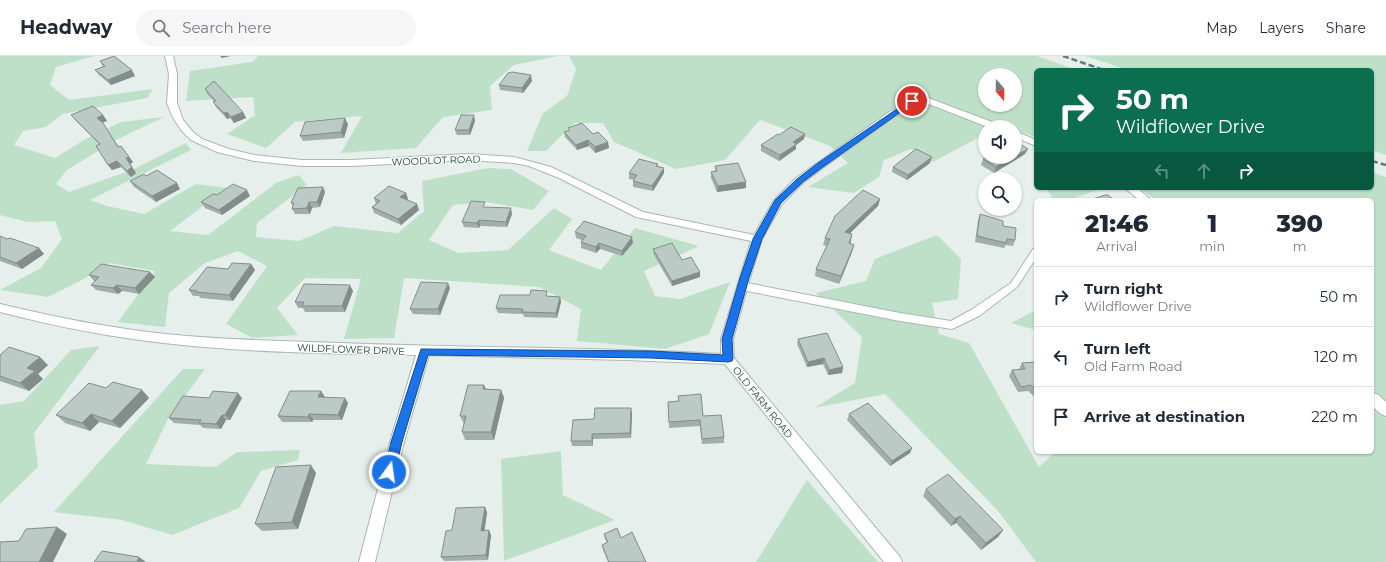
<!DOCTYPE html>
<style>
body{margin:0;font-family:Montserrat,sans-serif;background:#f6f6f7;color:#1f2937;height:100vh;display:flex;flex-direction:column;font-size:15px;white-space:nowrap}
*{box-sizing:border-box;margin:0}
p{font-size:13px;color:#747a83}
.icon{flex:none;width:22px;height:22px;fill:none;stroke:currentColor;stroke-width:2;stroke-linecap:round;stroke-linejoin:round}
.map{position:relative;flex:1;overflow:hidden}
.details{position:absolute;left:1034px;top:142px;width:340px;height:256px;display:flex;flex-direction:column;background:#fff;border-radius:6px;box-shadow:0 1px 3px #0004}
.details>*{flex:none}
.hud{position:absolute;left:1034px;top:12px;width:340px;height:122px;border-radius:6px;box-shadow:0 1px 3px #0004;background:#0b6e4f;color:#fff;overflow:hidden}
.needle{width:26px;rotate:160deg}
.fabs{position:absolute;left:978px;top:12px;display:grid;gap:8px}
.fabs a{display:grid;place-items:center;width:44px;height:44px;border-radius:50%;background:#fff;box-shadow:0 1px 3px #0004;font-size:20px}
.pin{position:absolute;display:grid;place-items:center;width:34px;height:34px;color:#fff;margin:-17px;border:2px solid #fff;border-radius:50%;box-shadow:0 1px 4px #0007}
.me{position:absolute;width:44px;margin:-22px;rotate:14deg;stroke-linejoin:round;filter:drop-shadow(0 0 3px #0008)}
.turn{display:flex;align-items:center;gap:14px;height:84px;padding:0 16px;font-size:18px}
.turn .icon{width:52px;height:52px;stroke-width:2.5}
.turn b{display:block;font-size:28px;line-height:34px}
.lanes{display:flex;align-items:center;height:38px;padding:0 16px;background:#0003;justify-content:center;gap:20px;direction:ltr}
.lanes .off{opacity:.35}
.eta{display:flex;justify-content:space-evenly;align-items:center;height:68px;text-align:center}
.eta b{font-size:24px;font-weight:800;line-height:28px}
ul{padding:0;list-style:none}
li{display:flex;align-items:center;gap:12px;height:60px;padding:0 16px;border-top:1px solid #e0e1e3}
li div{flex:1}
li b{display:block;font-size:15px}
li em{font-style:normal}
header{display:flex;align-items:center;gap:24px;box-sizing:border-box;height:56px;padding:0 20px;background:#fff;border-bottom:1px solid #e0e1e3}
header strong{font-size:19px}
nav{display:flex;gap:22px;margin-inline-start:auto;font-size:14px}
.search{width:280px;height:36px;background:#f6f6f7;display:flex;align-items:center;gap:10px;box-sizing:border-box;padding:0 14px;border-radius:22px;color:#747a83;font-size:15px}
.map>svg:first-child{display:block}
.green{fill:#bfe0c8;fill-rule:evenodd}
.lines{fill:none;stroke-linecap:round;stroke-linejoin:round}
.lane-casing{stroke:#a8b8b2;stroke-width:2}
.street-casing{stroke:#a8b8b2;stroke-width:2}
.lane{fill:#fff;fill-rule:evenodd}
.street{fill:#fff;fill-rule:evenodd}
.rail{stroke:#5f7d75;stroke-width:2.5;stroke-dasharray:6 3;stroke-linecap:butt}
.wall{fill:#a1aea9}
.shaded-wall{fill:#838d89}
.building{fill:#bbcac4;stroke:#838d89}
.route{fill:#1a73e8;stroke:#114b97}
.labels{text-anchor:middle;stroke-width:3;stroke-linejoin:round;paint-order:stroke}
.street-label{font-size:10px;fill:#24423a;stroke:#f7fbf9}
</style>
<header>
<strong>Headway</strong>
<div class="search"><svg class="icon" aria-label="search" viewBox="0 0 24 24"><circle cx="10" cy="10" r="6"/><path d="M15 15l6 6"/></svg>Search here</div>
<nav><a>Map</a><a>Layers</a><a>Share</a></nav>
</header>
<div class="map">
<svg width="1386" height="506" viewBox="0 0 1386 506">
<rect width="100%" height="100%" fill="#e6efeb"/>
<path class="green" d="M 0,0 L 94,0 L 56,11 L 50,29 L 69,44 L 153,33 L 147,42 L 63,58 L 46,71 L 23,75 L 14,89 L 55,102 L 84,84 L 121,66 L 164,61 L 118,83 L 67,114 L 56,128 L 69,136 L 132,114 L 186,87 L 191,94 L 90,144 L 107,150 L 144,158 L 196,128 L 227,132 L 170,175 L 208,179 L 276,127 L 299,119 L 307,129 L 257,167 L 256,181 L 299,185 L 334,170 L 398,177 L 424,155 L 422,125 L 488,112 L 511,113 L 549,135 L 533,154 L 485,146 L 453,149 L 429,184 L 458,197 L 508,194 L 554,152 L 572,163 L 549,194 L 601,214 L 635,172 L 699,190 L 644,215 L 655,240 L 680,243 L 730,226 L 709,278 L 665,293 L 577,285 L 581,253 L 539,231 L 404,222 L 394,282 L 344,283 L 361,223 L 305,222 L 277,252 L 298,279 L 253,282 L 226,268 L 267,210 L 238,195 L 205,207 L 169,237 L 165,271 L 118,266 L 155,215 L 109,207 L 82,224 L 48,241 L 0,234 L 41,212 L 62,183 L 55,165 L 27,166 L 0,159 Z
M 258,0 L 558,0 L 514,9 L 490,30 L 492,54 L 443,61 L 416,92 L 341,97 L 362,60 L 295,66 L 266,92 L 227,78 L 255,59 L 253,41 L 186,45 L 190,15 L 252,6 Z
M 569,0 L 1037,0 L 1077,14 L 1036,14 L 1036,81 L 1015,74 L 1015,71 L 1000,70 L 985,71 L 985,78 L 933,106 L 911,93 L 884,104 L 879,121 L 854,137 L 808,131 L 848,107 L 830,90 L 760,64 L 725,104 L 676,113 L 614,86 L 603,67 L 574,67 L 546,95 L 527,95 L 543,57 L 567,40 L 576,13 ZM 985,19 L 1015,19 L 1015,49 L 985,49 Z
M 1085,0 L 1386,0 L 1386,99 L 1372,94 L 1372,14 L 1128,14 Z
M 1372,116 L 1386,121 L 1386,506 L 1036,506 L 998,455 L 885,338 L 814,352 L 855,327 L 862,281 L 816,237 L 866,225 L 875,203 L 937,179 L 961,203 L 958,243 L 932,247 L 939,278 L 969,287 L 1039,411 L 1055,396 L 1372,396 L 1372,144 L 1156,144 L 1139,132 L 1372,132 Z
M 1046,132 L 1102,132 L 1069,144 L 1054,144 Z
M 1036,254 L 1036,274 L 1011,267 Z
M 100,290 L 34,377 L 38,411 L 0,448 L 0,349 L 24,345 L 71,294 Z
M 183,313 L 205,313 L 168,363 L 146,408 L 216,411 L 237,396 L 300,394 L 298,404 L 261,415 L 239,452 L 172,479 L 122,464 L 54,456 Z
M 561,395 L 563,439 L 615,464 L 504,505 L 501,403 Z
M 807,424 L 878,506 L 756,506 Z"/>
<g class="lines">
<defs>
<path id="lane" d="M 1036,192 L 1036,202 L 1017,231 L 979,260 L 952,273 L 900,265 L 742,234 L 737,230 L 742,226 L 900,257 L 951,265 L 971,254 L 1011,227 L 1033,193 Z"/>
<path id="street" d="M 165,0 L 173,0 L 177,18 L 177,47 L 183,64 L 193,76 L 202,83 L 229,93 L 254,99 L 302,104 L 351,104 L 468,98 L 514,101 L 551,111 L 643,156 L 754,179 L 774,144 L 796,122 L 888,57 L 917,40 L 923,40 L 1000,69 L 1002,71 L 988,71 L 921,45 L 894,61 L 824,111 L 804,126 L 782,148 L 762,183 L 750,222 L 733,283 L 734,302 L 900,501 L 902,506 L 884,506 L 725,308 L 626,304 L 429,299 L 404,386 L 375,506 L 359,506 L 390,386 L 416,299 C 333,297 248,297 164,287 C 109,281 54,270 0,256 L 0,248 C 54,261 109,272 165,278 C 223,284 281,285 339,287 C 467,292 594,291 721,298 L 721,283 L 751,185 L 636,161 L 559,122 L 529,110 L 514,107 L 468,104 L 351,110 L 302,110 L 254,105 L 217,96 L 191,84 L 181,74 L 172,60 L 167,47 L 169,18 Z
M 1015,75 L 1036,84 L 1036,90 L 1015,81 Z
M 1125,132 L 1137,132 L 1151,144 L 1139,144 Z
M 1372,337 L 1377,338 L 1386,346 L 1386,360 L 1381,358 L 1372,350 Z"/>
</defs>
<use href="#lane" class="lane-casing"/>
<use href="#street" class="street-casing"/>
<use href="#lane" class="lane"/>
<use href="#street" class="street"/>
<path class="rail" d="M 1063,0 L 1104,14
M 1372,105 L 1386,109"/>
</g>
<path class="wall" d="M 100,5 L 135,20 L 111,29 L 99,19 L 95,14 L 103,11 Z
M 532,25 L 523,37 L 500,34 L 499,29 Z
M 205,33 L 243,56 L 246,62 L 234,67 L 230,62 L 227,63 L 216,51 L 213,46 L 214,45 L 208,39 Z
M 71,59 L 103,59 L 107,65 L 102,67 L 119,91 L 121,90 L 133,106 L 130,108 L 136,117 L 131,121 L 121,111 L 112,114 L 99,88 L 75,64 Z
M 475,65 L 470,79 L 457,79 L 455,74 Z
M 348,68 L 344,82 L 303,85 L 300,80 Z
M 568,72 L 593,78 L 609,92 L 595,97 L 589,90 L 577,94 L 565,81 L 564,76 L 569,74 Z
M 805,78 L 804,83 L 796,89 L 796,93 L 779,105 L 761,95 L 761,89 L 779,79 Z
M 1025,98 L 994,117 L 981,109 L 983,103 Z
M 930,107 L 907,124 L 892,116 L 893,111 Z
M 658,108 L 658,110 L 664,117 L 653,135 L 633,131 L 633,125 L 634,124 L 629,123 L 629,117 Z
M 715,110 L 746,126 L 746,132 L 717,136 L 711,122 L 711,116 L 715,115 Z
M 146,120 L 180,133 L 156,146 L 134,131 L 130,125 Z
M 325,136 L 320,151 L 312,152 L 310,158 L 295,158 L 292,153 L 293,150 L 291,147 Z
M 406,137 L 408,143 L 407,144 L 417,148 L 419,154 L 401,169 L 374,157 L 372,151 L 376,148 L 374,142 Z
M 217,139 L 250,140 L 222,159 L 205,152 L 201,146 Z
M 880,143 L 878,150 L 850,177 L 852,178 L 850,187 L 854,189 L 852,196 L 839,228 L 815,220 L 816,213 L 827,190 L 823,189 L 825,182 Z
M 486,151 L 512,158 L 507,171 L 480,170 L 479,172 L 464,171 L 462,166 Z
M 980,158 L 1003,170 L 1015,184 L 1013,190 L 1006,189 L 1004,192 L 975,186 L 978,164 Z
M 575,176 L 633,187 L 622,200 L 600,193 L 596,197 L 581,192 L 581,186 L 582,184 L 576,182 Z
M 0,180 L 7,183 L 39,192 L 44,198 L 22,213 L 0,205 Z
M 653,193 L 700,221 L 672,230 L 654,199 Z
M 251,208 L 255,214 L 233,245 L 200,242 L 199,240 L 193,240 L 189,234 L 228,213 Z
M 150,216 L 155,221 L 139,238 L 122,235 L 118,238 L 96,234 L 91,229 L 95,225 L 94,225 L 89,219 Z
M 450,232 L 440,259 L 413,258 L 410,253 Z
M 353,235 L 345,256 L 305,256 L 303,252 L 298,252 L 295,246 Z
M 548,240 L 560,241 L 561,246 L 557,262 L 524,261 L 523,258 L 498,257 L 496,252 Z
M 798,283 L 843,311 L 842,317 L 828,319 L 823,308 L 807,311 L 797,288 Z
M 0,299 L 48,309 L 38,318 L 43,323 L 29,335 L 0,325 Z
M 1036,306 L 1036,342 L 1028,335 L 1018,336 L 1009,320 L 1012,314 L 1019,314 L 1019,313 L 1022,307 Z
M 484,329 L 486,333 L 501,334 L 504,342 L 494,384 L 465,384 L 462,376 L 464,368 L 460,360 Z
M 106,332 L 142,334 L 149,342 L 120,372 L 99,366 L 90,375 L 65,367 L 56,359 Z
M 678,340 L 703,360 L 724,381 L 724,387 L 702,388 L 700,370 L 669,372 L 668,346 L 678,345 Z
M 325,341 L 324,342 L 348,347 L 342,364 L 313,364 L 312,366 L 282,366 L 278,360 Z
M 209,342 L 242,342 L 230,364 L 226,364 L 221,373 L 203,372 L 200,369 L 174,367 L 169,362 Z
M 632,357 L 631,382 L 593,383 L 593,390 L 572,390 L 571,385 Z
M 849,358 L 912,392 L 910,397 L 890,410 L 847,364 Z
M 316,417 L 298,473 L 262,475 L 255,468 Z
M 926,433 L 1003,474 L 998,481 L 981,494 L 956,467 L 951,470 L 923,440 Z
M 487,456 L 484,475 L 491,479 L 488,504 L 444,505 L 441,501 L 452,474 Z
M 604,478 L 621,482 L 646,506 L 608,506 L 603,494 L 602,489 L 607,487 L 605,483 Z"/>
<path class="shaded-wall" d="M 220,0 L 231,0 L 222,2 Z
M 132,14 L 135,20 L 111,29 L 108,24 Z
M 531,19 L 532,25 L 523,37 L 522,32 Z
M 227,56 L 230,62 L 227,63 L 224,57 Z
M 243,56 L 246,62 L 234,67 L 231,61 Z
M 103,59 L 107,65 L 101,67 L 97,62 Z
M 474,59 L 475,65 L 470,79 L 469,74 Z
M 345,62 L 348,68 L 344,82 L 341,76 Z
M 805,78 L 804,83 L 796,89 L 796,93 L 779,105 L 780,99 L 793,86 Z
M 588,84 L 589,90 L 577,94 L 576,89 Z
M 608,86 L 609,92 L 595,97 L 595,91 Z
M 1028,93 L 1025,98 L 994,117 L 996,111 L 1013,101 L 1015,101 L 1015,100 Z
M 129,101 L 133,106 L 130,108 L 136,117 L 131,121 L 127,115 L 126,102 Z
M 932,101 L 930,107 L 907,124 L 908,119 Z
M 117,105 L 121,111 L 112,114 L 108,109 Z
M 664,112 L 664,117 L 653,135 L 652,130 Z
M 746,126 L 746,132 L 717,136 L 718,130 Z
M 177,127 L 180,133 L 156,146 L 152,140 Z
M 323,131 L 325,136 L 320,151 L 317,146 Z
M 247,134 L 250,140 L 222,159 L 219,154 Z
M 406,137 L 408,143 L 403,147 L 400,141 Z
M 880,143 L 878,150 L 844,183 L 845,176 Z
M 309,146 L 312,152 L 310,158 L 307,152 Z
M 417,148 L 419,154 L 401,169 L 398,163 Z
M 511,152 L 512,158 L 507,171 L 506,166 Z
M 479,164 L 480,170 L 479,172 L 477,167 Z
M 852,178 L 851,185 L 847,194 L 849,187 Z
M 632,181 L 633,187 L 622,200 L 622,195 Z
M 599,187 L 600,193 L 596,197 L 596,191 Z
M 854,189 L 852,196 L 839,228 L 841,220 Z
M 39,192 L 44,198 L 22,213 L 16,207 Z
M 251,208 L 255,214 L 233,245 L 229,239 Z
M 150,216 L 155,221 L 139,238 L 135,232 Z
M 700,216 L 700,221 L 672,230 L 672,225 Z
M 448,227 L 450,232 L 440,259 L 438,253 Z
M 117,229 L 122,235 L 118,238 L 113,232 Z
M 350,229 L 353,235 L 345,256 L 342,250 Z
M 560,241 L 561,246 L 557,262 L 556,257 Z
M 40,301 L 48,309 L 38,318 L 43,323 L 29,335 L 20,327 L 27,312 Z
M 824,302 L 823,308 L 807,311 L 808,306 Z
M 843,311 L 842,317 L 828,319 L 829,314 Z
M 484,329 L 487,337 L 483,333 Z
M 142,334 L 149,342 L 120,372 L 112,365 Z
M 501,334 L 504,342 L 494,384 L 491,376 Z
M 321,335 L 325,341 L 322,347 L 318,341 Z
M 238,337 L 242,342 L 230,364 L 225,359 Z
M 345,342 L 348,347 L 342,364 L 338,359 Z
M 631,352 L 632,357 L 631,382 L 630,377 Z
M 91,358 L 99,366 L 90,375 L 82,367 Z
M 309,358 L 313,364 L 312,366 L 308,361 Z
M 222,359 L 226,364 L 221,373 L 216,368 Z
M 592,378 L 593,383 L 593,390 L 592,385 Z
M 912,392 L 910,397 L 890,410 L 892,405 Z
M 311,409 L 316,417 L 298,473 L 292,466 Z
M 485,451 L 487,456 L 484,480 L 481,475 Z
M 960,460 L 956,467 L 951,470 L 955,463 Z
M 57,471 L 67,478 L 53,506 L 39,506 Z
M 489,474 L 491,479 L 488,504 L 486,499 Z
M 1003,474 L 998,481 L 981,494 L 986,487 Z
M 139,501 L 146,506 L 138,506 L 137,505 Z"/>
<path class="building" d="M 114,0 L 132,14 L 108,24 L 95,14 L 105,10 L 100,5 Z
M 512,16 L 531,19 L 522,32 L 499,29 L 508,17 Z
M 214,25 L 243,56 L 231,61 L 227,56 L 224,57 L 213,46 L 216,45 L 205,33 Z
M 93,50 L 103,59 L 97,62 L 103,67 L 118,91 L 121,90 L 129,101 L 126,102 L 132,111 L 127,115 L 117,105 L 108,109 L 96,90 L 100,88 L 71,59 Z
M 461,59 L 474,59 L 469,74 L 455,74 Z
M 345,62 L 341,76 L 300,80 L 305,66 Z
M 582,67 L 593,78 L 598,76 L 608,86 L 595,91 L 588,84 L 576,89 L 564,76 L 570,74 L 568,72 Z
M 791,71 L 805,78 L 793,86 L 797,88 L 780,99 L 761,89 L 778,78 L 779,79 Z
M 1015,85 L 1028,93 L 1015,100 Z
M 916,93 L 932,101 L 908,119 L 893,111 Z
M 986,101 L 1013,101 L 996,111 L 983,103 Z
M 639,103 L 658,108 L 656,110 L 664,112 L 652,130 L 633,125 L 637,119 L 629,117 Z
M 738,107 L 746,126 L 718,130 L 711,116 L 717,115 L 715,110 Z
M 157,114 L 177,127 L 152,140 L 130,125 L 144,118 L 146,120 Z
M 233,128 L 247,134 L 219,154 L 201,146 L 213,138 L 217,139 Z
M 389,130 L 406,137 L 400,141 L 417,148 L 398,163 L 372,151 L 380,145 L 374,142 Z
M 323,131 L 317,146 L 309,146 L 307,152 L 292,153 L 294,147 L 291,147 L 298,132 Z
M 863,134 L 880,143 L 845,176 L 852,178 L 849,187 L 854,189 L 841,220 L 816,213 L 830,183 L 825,182 L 835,160 Z
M 1105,139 L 1108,139 L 1114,144 L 1090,144 Z
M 471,145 L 485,146 L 483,151 L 511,152 L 506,166 L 479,164 L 477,167 L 462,166 Z
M 980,158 L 1003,165 L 1003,170 L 1016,172 L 1015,184 L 1007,183 L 1006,187 L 977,180 Z
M 584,165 L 632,181 L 622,195 L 599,187 L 596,191 L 581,186 L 586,180 L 575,176 Z
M 0,180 L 7,183 L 10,182 L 39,192 L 16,207 L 0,201 Z
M 672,187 L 682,204 L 691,201 L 700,216 L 672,225 L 653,193 Z
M 232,207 L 251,208 L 229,239 L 196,236 L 197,235 L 189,234 L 207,211 L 228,213 Z
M 101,208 L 150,216 L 135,232 L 117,229 L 113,232 L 91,229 L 99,221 L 89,219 Z
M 421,226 L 448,227 L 438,253 L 410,253 Z
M 304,228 L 350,229 L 342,250 L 302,250 L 304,246 L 295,246 Z
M 531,234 L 547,235 L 546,240 L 560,241 L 556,257 L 522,256 L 523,253 L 496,252 L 500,239 L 530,239 Z
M 827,277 L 843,311 L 829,314 L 824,302 L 808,306 L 798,283 Z
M 9,291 L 40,301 L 27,312 L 35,315 L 20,327 L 0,320 L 0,299 Z
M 1036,306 L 1036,334 L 1031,329 L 1021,331 L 1012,314 L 1025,313 L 1022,307 Z
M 113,326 L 142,334 L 112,365 L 91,358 L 82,367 L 56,359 L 89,327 L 106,332 Z
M 468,329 L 484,329 L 483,333 L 501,334 L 491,376 L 462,376 L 466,360 L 460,360 Z
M 213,335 L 238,337 L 225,359 L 222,359 L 216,368 L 199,367 L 201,364 L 169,362 L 183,340 L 209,342 Z
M 290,335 L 321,335 L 318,341 L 345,342 L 338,359 L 309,358 L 308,361 L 278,360 Z
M 701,338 L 703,360 L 721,359 L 724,381 L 702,383 L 700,364 L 669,366 L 668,346 L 679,345 L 678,340 Z
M 868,347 L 912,392 L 892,405 L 849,358 Z
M 595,352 L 631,352 L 630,377 L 592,378 L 592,385 L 571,385 L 573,364 L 594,363 Z
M 311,409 L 292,466 L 255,468 L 276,411 Z
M 948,418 L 1003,474 L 986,487 L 960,460 L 955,463 L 926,433 Z
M 485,451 L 481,475 L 489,474 L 486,499 L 441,501 L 446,475 L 452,474 L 456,452 Z
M 57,471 L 39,506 L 0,506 L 0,486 L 19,485 L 26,473 Z
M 617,472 L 621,482 L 632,476 L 646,506 L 609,506 L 602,489 L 608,486 L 604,478 Z
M 102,495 L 139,501 L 137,505 L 144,506 L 94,506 Z"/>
<path class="route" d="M 910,44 L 916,45 L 823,111 L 803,126 L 781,147 L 762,183 L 749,222 L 732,283 L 733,303 L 732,305 L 728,306 L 651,302 L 428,299 L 402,386 L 395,416 L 393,419 L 389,421 L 386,419 L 384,416 L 391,386 L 421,293 L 651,295 L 723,299 L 722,283 L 740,222 L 753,183 L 775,144 L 797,123 L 818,107 Z"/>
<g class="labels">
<g class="street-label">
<text transform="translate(436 104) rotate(-2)" y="4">WOODLOT ROAD</text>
<text transform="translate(351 293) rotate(2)" y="4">WILDFLOWER DRIVE</text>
<text transform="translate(763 346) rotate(51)" y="4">OLD FARM ROAD</text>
</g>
</g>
</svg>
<div class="fabs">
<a><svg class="needle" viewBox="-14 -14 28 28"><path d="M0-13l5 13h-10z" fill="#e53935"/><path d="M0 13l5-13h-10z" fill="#747a83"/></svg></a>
<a><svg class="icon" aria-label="sound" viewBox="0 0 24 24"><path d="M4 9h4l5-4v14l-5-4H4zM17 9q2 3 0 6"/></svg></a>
<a><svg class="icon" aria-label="search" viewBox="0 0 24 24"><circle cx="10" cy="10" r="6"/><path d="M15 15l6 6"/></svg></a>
</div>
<div class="pin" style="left:912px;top:45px;background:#d93025"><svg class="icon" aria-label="arrive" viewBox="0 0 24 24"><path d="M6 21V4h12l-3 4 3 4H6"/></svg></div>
<svg class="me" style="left:389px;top:416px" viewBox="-20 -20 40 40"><circle r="17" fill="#1a73e8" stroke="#fff" stroke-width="3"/><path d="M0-11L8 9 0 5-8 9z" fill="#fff"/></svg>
<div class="hud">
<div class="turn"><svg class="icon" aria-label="right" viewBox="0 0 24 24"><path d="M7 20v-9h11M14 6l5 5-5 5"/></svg><div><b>50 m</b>Wildflower Drive</div></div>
<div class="lanes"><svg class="icon off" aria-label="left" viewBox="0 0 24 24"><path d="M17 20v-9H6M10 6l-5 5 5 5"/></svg><svg class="icon off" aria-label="ahead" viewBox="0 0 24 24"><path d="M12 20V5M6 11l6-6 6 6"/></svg><svg class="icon" aria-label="right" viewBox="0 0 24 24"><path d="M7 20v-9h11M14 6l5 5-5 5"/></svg></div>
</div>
<section class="details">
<div class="eta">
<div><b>21:46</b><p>Arrival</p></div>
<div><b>1</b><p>min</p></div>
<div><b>390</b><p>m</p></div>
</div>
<ul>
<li><svg class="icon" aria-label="right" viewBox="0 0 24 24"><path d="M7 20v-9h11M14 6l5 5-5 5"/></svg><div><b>Turn right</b><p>Wildflower Drive</p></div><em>50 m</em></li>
<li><svg class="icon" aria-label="left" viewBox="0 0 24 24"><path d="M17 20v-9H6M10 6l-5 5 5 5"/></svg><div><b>Turn left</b><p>Old Farm Road</p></div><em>120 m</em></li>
<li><svg class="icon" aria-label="arrive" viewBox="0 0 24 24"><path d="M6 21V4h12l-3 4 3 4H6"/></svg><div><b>Arrive at destination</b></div><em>220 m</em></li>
</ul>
</section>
</div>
